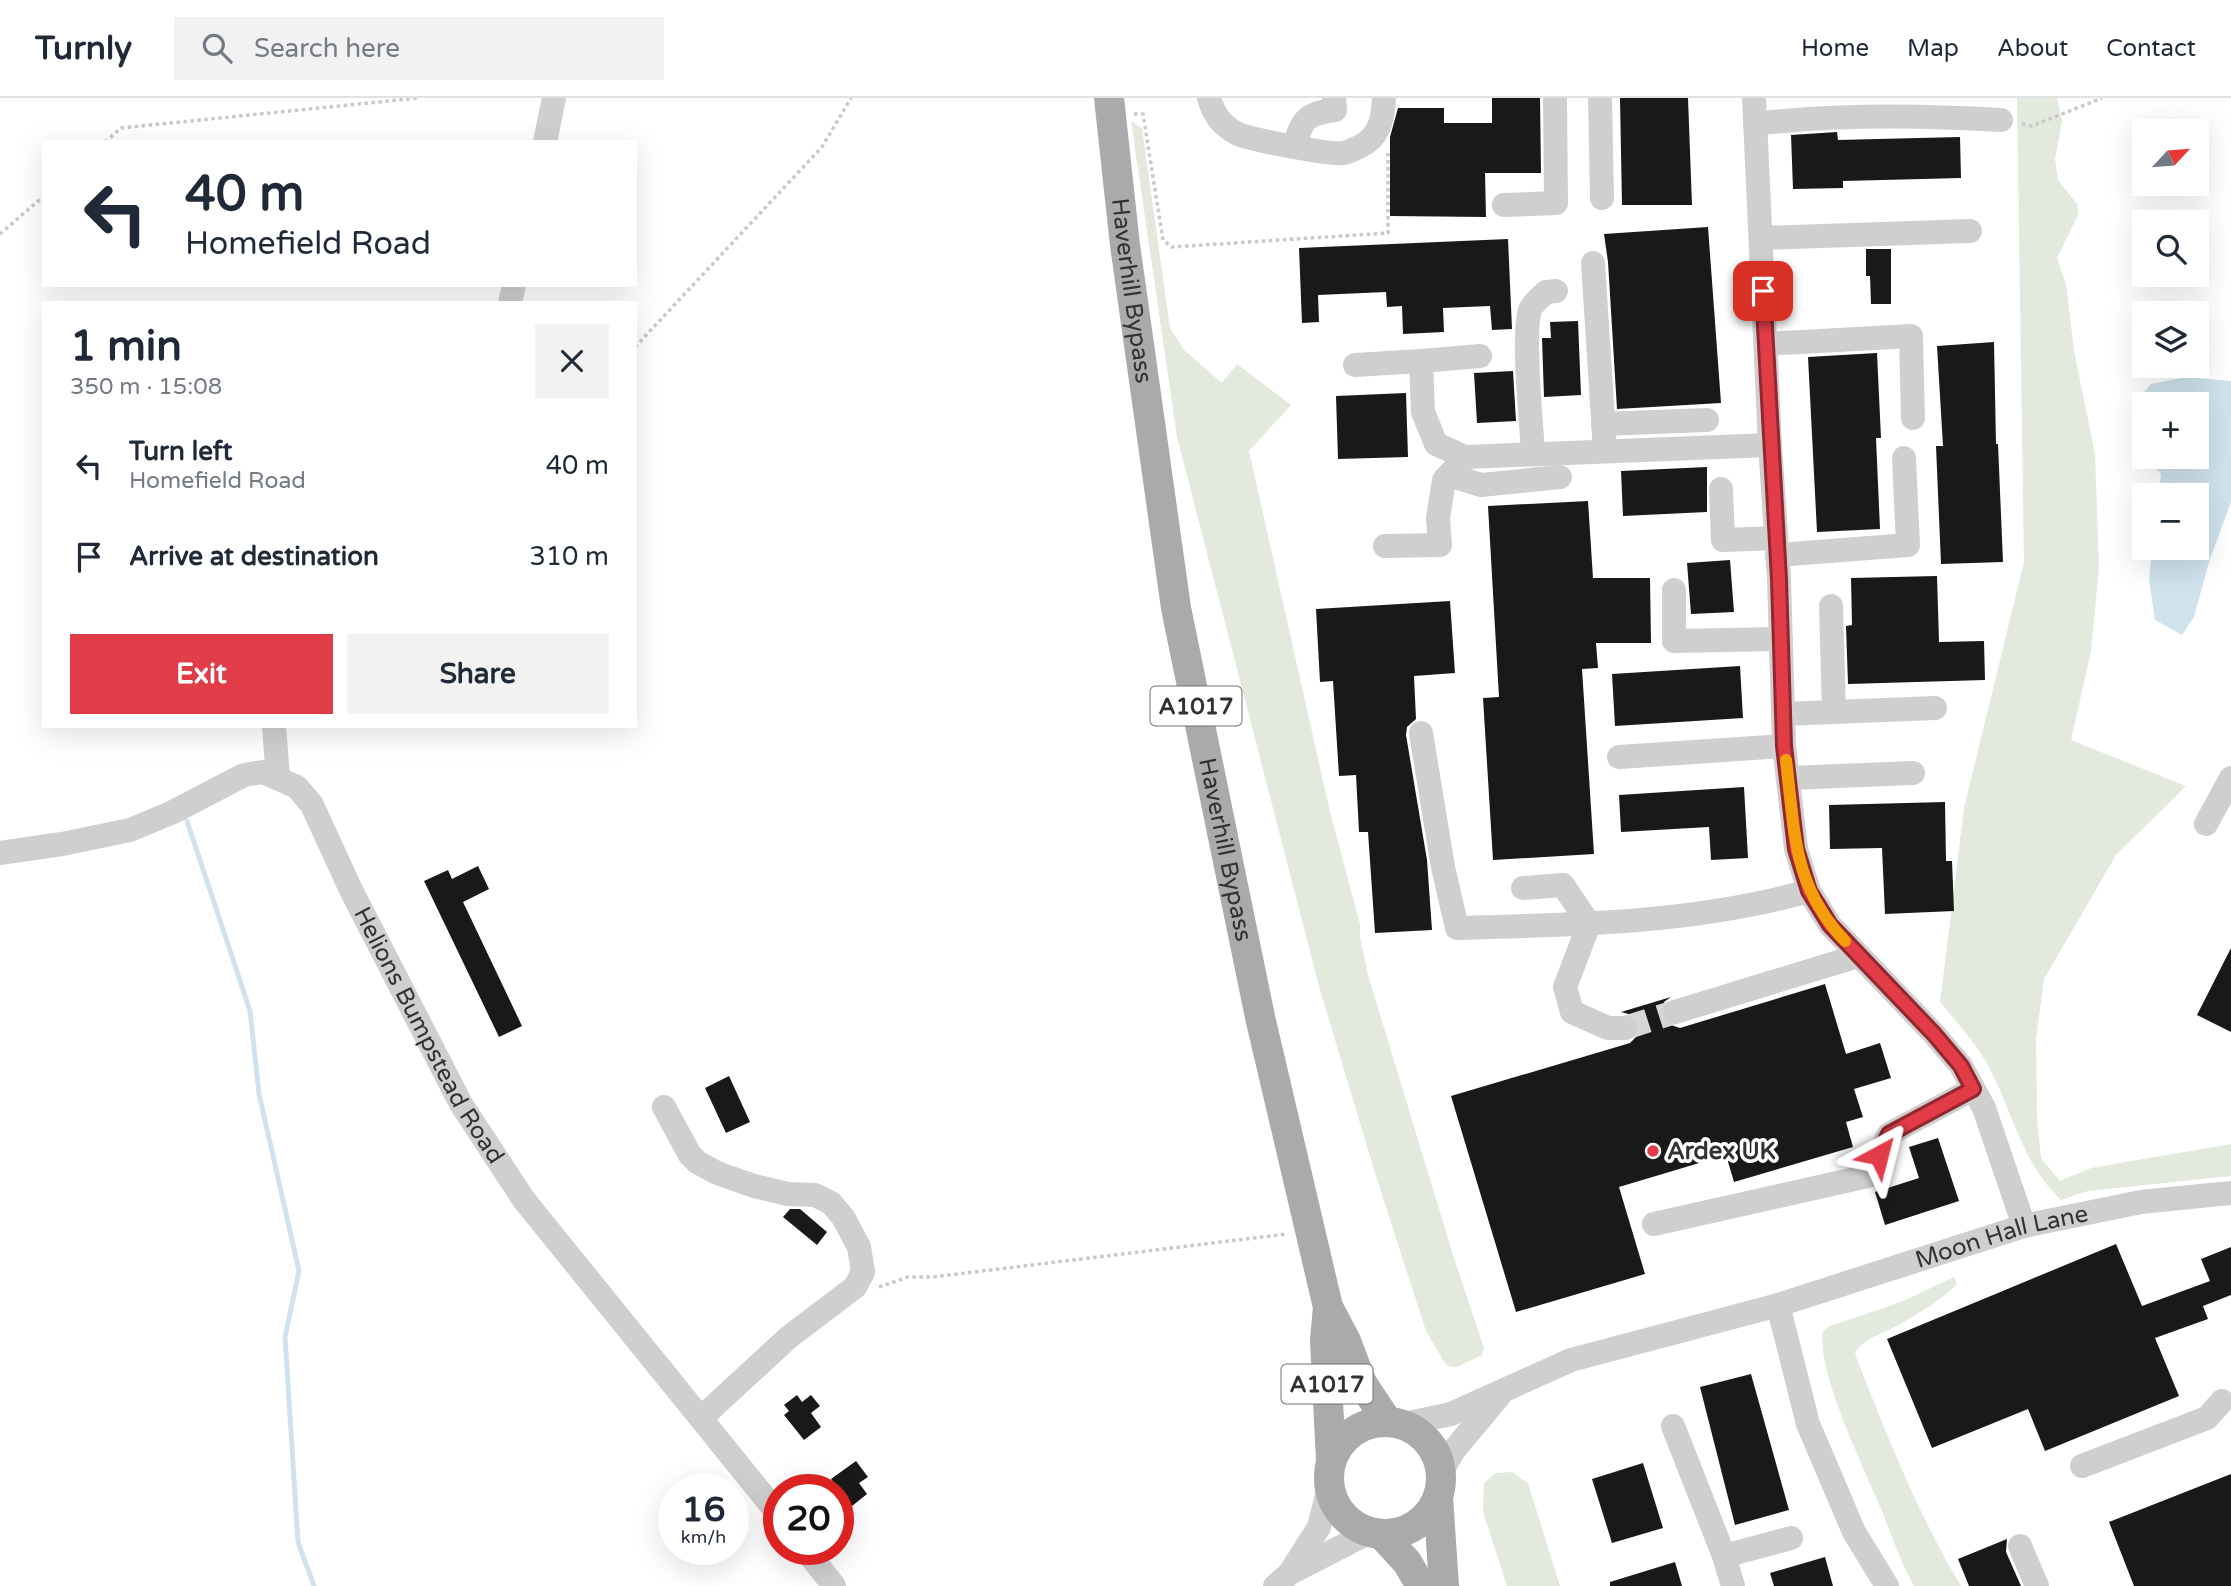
<!DOCTYPE html>
<meta charset="utf-8">
<style>
body{margin:0;font-family:"Varela Round",sans-serif;background:#f2f2f3;color:#1f2937;height:100vh;display:flex;flex-direction:column;font-size:26px;white-space:nowrap}
*{box-sizing:border-box;margin:0}
p{font-size:23px;color:#747a83}
.icon{flex:none;width:38px;height:38px;fill:none;stroke:currentColor;stroke-width:2;stroke-linecap:round;stroke-linejoin:round}
.map{position:relative;flex:1;overflow:hidden}
.side{position:absolute;left:42px;top:203px;width:595px;height:427px;display:flex;flex-direction:column;background:#fff;border-radius:0px;box-shadow:0 7px 28px #0002}
.side>*{flex:none}
.banner{position:absolute;left:42px;top:42px;width:595px;height:147px;border-radius:0px;box-shadow:0 7px 28px #0002;background:#fff;color:#1f2937;overflow:hidden}
.needle{width:46px;rotate:64deg}
.controls{position:absolute;left:2132px;top:21px;display:grid;gap:14px}
.controls a{display:grid;place-items:center;width:77px;height:77px;border-radius:0px;background:#fff;box-shadow:0 7px 28px #0002;font-size:35px}
.speed{position:absolute;left:658px;top:1376px;display:flex;gap:14px;font-size:35px;font-weight:700;text-align:center}
.speed>*{display:grid;place-content:center;width:91px;height:91px;border-radius:50%;background:#fff;box-shadow:0 7px 28px #0002;line-height:1}
.speed small{font-size:18px;font-weight:400}
.speed .limit{border:10px solid #d22;background:#fff;color:#111}
.pin{position:absolute;display:grid;place-items:center;width:60px;height:60px;color:#fff;margin:-30px;border-radius:14px;box-shadow:0 4px 10px #0006}
.me{position:absolute;width:77px;margin:-38px;rotate:38deg;stroke-linejoin:round;filter:drop-shadow(0 0 5px #0008)}
.turn{display:flex;align-items:center;gap:24px;height:147px;padding:0 28px;font-size:32px}
.turn .icon{width:91px;height:91px;stroke-width:2.5}
.turn b{display:block;font-size:49px;line-height:60px}
.round{display:grid;place-items:center;flex:none;width:74px;height:74px;border-radius:0px;background:#f2f2f3}
.head{display:flex;align-items:center;justify-content:space-between;height:119px;padding:0 28px}
h1{font-size:42px;font-weight:700;line-height:52px}
.primary-button{display:flex;gap:14px;margin-top:auto;padding:14px 28px}
.primary-button a{flex:1;height:80px;border-radius:0px;background:#e23c49;color:#fff;font-size:28px;font-weight:700;line-height:80px;text-align:center}
.primary-button a+a{background:#f2f2f3;color:#1f2937}
ul{padding:0;list-style:none}
li{display:flex;align-items:center;gap:21px;height:91px;padding:0 28px}
li div{flex:1}
li b{display:block;font-size:26px}
li em{font-style:normal}
header{display:flex;align-items:center;gap:42px;box-sizing:border-box;height:98px;padding:0 35px;background:#fff;border-bottom:2px solid #e0e1e3}
header strong{font-size:33px}
nav{display:flex;gap:38px;margin-inline-start:auto;font-size:24px}
.search{width:490px;height:63px;background:#f2f2f3;display:flex;align-items:center;gap:18px;box-sizing:border-box;padding:0 24px;border-radius:0px;color:#747a83;font-size:26px}
.map>svg:first-child{display:block}
.green{fill:#e3e9dc}
.water{fill:#cfe2ed}
.lines{fill:none;stroke-linecap:round;stroke-linejoin:round}
.stream{stroke:#cfe2ed;stroke-width:5}
.building{fill:#191919}
.minor-tunnel{stroke:#d6d6d6;stroke-width:24;stroke-dasharray:24 12;stroke-linecap:butt}
.path{stroke:#c9c9c9;stroke-width:3.5;stroke-dasharray:3.5 3.5;stroke-linecap:butt}
.minor{stroke:#cfcfcf;stroke-width:24}
.major{stroke:#aaa;stroke-width:30}
.route-casing{stroke:#93272f;stroke-width:18}
.route{stroke:#e23c49;stroke-width:12}
.slow{stroke:#f59e0b;stroke-width:12}
.poi-dot{fill:#e23c49;stroke:#fff;stroke-width:2.5}
.labels{text-anchor:middle;stroke-width:7;stroke-linejoin:round;paint-order:stroke}
.shield{fill:#fff;stroke:#707070;stroke-width:2}
.shield-label{font-size:23px;font-weight:bold;fill:#323232}
.street-label{font-size:24px;fill:#323232;stroke:#fff}
.poi-label{font-size:24px;font-weight:bold;fill:#323232;stroke:#fff;text-anchor:start}
</style>
<header>
<strong>Turnly</strong>
<div class="search"><svg class="icon" aria-label="search" viewBox="0 0 24 24"><circle cx="10" cy="10" r="6"/><path d="M15 15l6 6"/></svg>Search here</div>
<nav><a>Home</a><a>Map</a><a>About</a><a>Contact</a></nav>
</header>
<div class="map">
<svg width="2231" height="1488" viewBox="0 0 2231 1488">
<rect width="100%" height="100%" fill="#fff"/>
<path class="green" d="M 2017,0 L 2057,0 L 2062,23 L 2055,61 L 2058,82 L 2077,106 L 2078,117 L 2057,160 L 2066,186 L 2074,253 L 2095,356 L 2099,469 L 2091,553 L 2071,642 L 2186,688 L 2116,757 L 2044,881 L 2036,942 L 2037,1020 L 2041,1060 L 2060,1083 L 2091,1070 L 2231,1046 L 2231,1078 L 2088,1093 L 2061,1102 C 2024,1067 2015,1023 1994,979 C 1982,952 1960,928 1940,904 L 1964,710 L 2024,464 Z
M 1131,23 L 1142,30 L 1170,230 L 1184,252 L 1222,285 L 1237,266 L 1291,307 L 1249,353 L 1330,714 L 1360,826 L 1360,839 L 1368,877 L 1453,1157 L 1484,1250 L 1482,1257 L 1457,1269 L 1450,1269 L 1444,1264 L 1426,1233 L 1375,1075 L 1320,892 L 1177,339 Z
M 1954,1179 L 1957,1186 C 1942,1202 1920,1214 1902,1225 C 1887,1234 1862,1240 1855,1256 C 1886,1335 1917,1415 1961,1488 L 1914,1488 C 1901,1465 1892,1438 1882,1413 C 1865,1372 1816,1274 1823,1233 L 1830,1228 L 1901,1204 Z
M 1512,1374 L 1528,1385 L 1560,1488 L 1507,1488 L 1483,1414 L 1484,1385 L 1496,1375 Z"/>
<path class="water" d="M 2187,279 L 2231,283 L 2231,404 L 2209,464 L 2194,519 L 2182,537 L 2155,522 L 2149,482 L 2152,450 L 2196,450 L 2196,397 L 2159,397 L 2161,376 L 2145,359 L 2196,359 L 2196,306 L 2144,306 L 2144,311 L 2138,301 L 2151,286 Z"/>
<g class="lines">
<path class="stream" d="M 187,723 L 250,913 L 259,996 L 299,1173 L 285,1239 L 298,1444 L 314,1488"/>
</g>
<path class="building" d="M 1492,0 L 1540,0 L 1541,75 L 1485,75 L 1486,119 L 1390,118 L 1390,39 L 1398,10 L 1444,10 L 1444,25 L 1492,25 Z
M 1620,0 L 1688,0 L 1692,107 L 1622,107 Z
M 1837,34 L 1838,42 L 1960,39 L 1961,80 L 1843,83 L 1843,90 L 1793,91 L 1791,37 Z
M 1708,129 L 1721,305 L 1617,311 L 1608,164 L 1604,136 Z
M 1508,141 L 1512,231 L 1492,232 L 1490,208 L 1443,210 L 1444,234 L 1403,236 L 1402,208 L 1387,209 L 1386,194 L 1318,197 L 1319,224 L 1302,225 L 1299,150 Z
M 1866,151 L 1891,151 L 1891,206 L 1871,206 L 1870,178 L 1866,178 Z
M 1578,223 L 1581,297 L 1544,299 L 1542,240 L 1551,240 L 1550,224 Z
M 1994,244 L 1996,346 L 1998,346 L 2003,464 L 1941,466 L 1936,348 L 1943,348 L 1937,248 Z
M 1877,255 L 1881,340 L 1876,340 L 1880,431 L 1817,434 L 1808,259 Z
M 1513,273 L 1516,323 L 1477,325 L 1474,275 Z
M 1406,295 L 1408,359 L 1338,361 L 1336,298 Z
M 1707,369 L 1707,414 L 1623,418 L 1621,373 Z
M 1588,403 L 1593,480 L 1650,480 L 1651,545 L 1596,545 L 1598,570 L 1582,571 L 1594,756 L 1493,762 L 1483,600 L 1499,599 L 1488,408 Z
M 1730,462 L 1734,514 L 1691,516 L 1687,465 Z
M 1937,478 L 1939,544 L 1984,543 L 1985,582 L 1848,586 L 1846,528 L 1852,527 L 1851,480 Z
M 1450,503 L 1455,575 L 1414,578 L 1416,621 L 1407,629 L 1406,637 L 1427,762 L 1432,832 L 1375,835 L 1368,734 L 1359,734 L 1356,677 L 1339,678 L 1333,583 L 1320,584 L 1316,511 Z
M 1740,568 L 1743,620 L 1615,628 L 1612,576 Z
M 1744,689 L 1748,760 L 1711,762 L 1709,729 L 1621,734 L 1619,697 Z
M 1945,704 L 1946,763 L 1952,763 L 1954,813 L 1885,816 L 1882,750 L 1830,751 L 1829,707 Z
M 478,768 L 489,791 L 463,804 L 522,928 L 499,939 L 424,783 L 448,772 L 452,781 Z
M 2231,850 L 2231,934 L 2197,917 Z
M 1825,886 L 1846,956 L 1880,945 L 1891,980 L 1854,991 L 1863,1019 L 1846,1024 L 1853,1049 L 1734,1084 L 1726,1057 L 1619,1089 L 1645,1176 L 1516,1214 L 1451,998 L 1630,945 L 1638,937 L 1638,923 L 1632,917 L 1621,914 L 1671,899 L 1664,904 L 1661,918 L 1665,925 L 1680,930 Z
M 729,978 L 750,1024 L 726,1035 L 705,990 Z
M 1938,1040 L 1959,1103 L 1885,1127 L 1875,1094 L 1919,1080 L 1909,1049 Z
M 790,1111 L 800,1111 L 827,1134 L 817,1147 L 783,1119 Z
M 2116,1146 L 2142,1208 L 2210,1183 L 2201,1161 L 2231,1149 L 2231,1197 L 2203,1208 L 2208,1221 L 2155,1240 L 2179,1298 L 2045,1353 L 2028,1311 L 1932,1350 L 1887,1241 Z
M 1751,1276 L 1789,1412 L 1735,1427 L 1700,1289 Z
M 797,1297 L 802,1304 L 811,1297 L 820,1308 L 811,1315 L 821,1329 L 804,1342 L 784,1317 L 789,1313 L 784,1307 Z
M 856,1363 L 868,1379 L 859,1385 L 867,1396 L 852,1408 L 831,1381 Z
M 1643,1365 L 1663,1430 L 1612,1445 L 1592,1381 Z
M 2231,1376 L 2231,1488 L 2134,1488 L 2109,1424 Z
M 2007,1441 L 2006,1454 L 2021,1488 L 1969,1488 L 1958,1461 Z
M 1825,1459 L 1833,1488 L 1774,1488 L 1770,1475 Z
M 1675,1464 L 1682,1488 L 1610,1488 L 1610,1484 Z"/>
<g class="lines">
<path class="minor-tunnel" d="M 1625,930 L 1675,914"/>
<path class="path" d="M 1134,16 L 1143,16 L 1163,142 L 1172,149 L 1388,135 L 1388,53
M 2022,26 L 2032,28 L 2102,0
M 105,44 L 121,30 L 418,0
M 0,136 L 44,98
M 635,249 L 822,49 L 851,0
M 879,1189 L 908,1179 L 933,1179 L 1287,1136"/>
<g class="minor">
<path d="M 1209,0 C 1214,17 1222,28 1238,36 C 1253,42 1329,57 1344,55 C 1348,54 1355,51 1359,49 C 1380,39 1383,21 1384,0"/>
<path d="M 1600,0 L 1602,100"/>
<path d="M 1754,0 L 1770,347 L 1779,481 L 1784,648 L 1796,751 L 1809,793 L 1830,827 L 1934,936 L 1961,968 L 1984,1010 L 2024,1128"/>
<path d="M 1755,26 C 1836,16 1920,17 2001,22"/>
<path d="M 545,44 L 554,0"/>
<path d="M 1294,48 C 1303,21 1305,16 1335,12 L 1334,0"/>
<path d="M 1504,107 L 1556,105 L 1555,0"/>
<path d="M 1761,140 L 1970,133"/>
<path d="M 1593,165 L 1605,353"/>
<path d="M 510,205 L 514,187"/>
<path d="M 1766,246 L 1911,238 L 1913,320"/>
<path d="M 1480,258 L 1421,263 L 1423,314 L 1436,346 L 1465,359 L 1770,347"/>
<path d="M 1355,267 L 1421,263"/>
<path d="M 1603,326 L 1707,322"/>
<path d="M 1533,356 C 1532,328 1521,231 1531,210 C 1534,204 1541,199 1546,194 L 1556,193"/>
<path d="M 1449,377 L 1481,387 L 1560,379"/>
<path d="M 1721,391 L 1723,442 L 1776,440"/>
<path d="M 1385,448 L 1440,447 L 1438,420 L 1444,382 L 1465,359"/>
<path d="M 1777,457 L 1908,447 L 1904,360"/>
<path d="M 1674,492 L 1674,543 L 1781,541"/>
<path d="M 1831,508 L 1834,614"/>
<path d="M 1784,616 L 1935,610"/>
<path d="M 274,628 L 278,680"/>
<path d="M 1421,635 L 1443,769 L 1457,830 C 1575,827 1695,825 1809,793"/>
<path d="M 1619,659 L 1784,648"/>
<path d="M 1789,680 L 1913,675"/>
<path d="M 2206,726 L 2231,680"/>
<path id="s1" d="M 0,755 L 62,746 L 130,732 L 171,715 L 244,677 L 263,674 L 297,689 L 312,707 L 351,792 L 461,1006 L 524,1102 L 779,1417"/>
<path d="M 1523,790 L 1563,787 L 1589,826"/>
<path d="M 1589,826 L 1565,889 L 1572,914 L 1608,930 L 1625,930"/>
<path d="M 1675,914 L 1858,858"/>
<path d="M 664,1009 L 690,1057 L 697,1064 L 717,1075 L 754,1088 L 788,1096 L 815,1097 L 831,1105 L 843,1119 L 859,1149 L 863,1174 L 855,1189 L 789,1239 L 701,1320"/>
<path d="M 1654,1126 L 1868,1078 L 1889,1036 L 1973,991"/>
<path d="M 1778,1207 L 1808,1326 L 1854,1434 L 1887,1488"/>
<path id="s2" d="M 1404,1326 L 1451,1316 L 1571,1262 L 1778,1207 L 2024,1128 L 2141,1104 L 2231,1095"/>
<path d="M 1673,1328 L 1724,1458 L 1733,1488"/>
<path d="M 2082,1368 L 2207,1320 L 2222,1303"/>
<path d="M 1441,1374 L 1454,1352 L 1499,1298"/>
<path d="M 2020,1448 L 2037,1488"/>
<path d="M 805,1451 L 834,1488"/>
<path d="M 1724,1458 L 1791,1440"/>
<path d="M 1290,1475 L 1319,1429 L 1329,1389"/>
<path d="M 1275,1488 L 1290,1475 L 1370,1434"/>
</g>
<g class="major">
<path id="s3" d="M 1109,0 L 1125,147 L 1176,510 L 1260,919 L 1328,1209 L 1346,1243 L 1362,1285 L 1387,1323"/>
<path d="M 1328,1209 L 1325,1242 L 1331,1363"/>
<circle cx="1385" cy="1380" r="56"/>
<path d="M 1438,1399 L 1444,1488"/>
<path d="M 1381,1436 L 1407,1464 L 1421,1488"/>
</g>
</g>
<g class="lines">
<defs>
<path id="route" d="M 1763,193 L 1779,481 L 1784,648 L 1796,751 L 1809,793 L 1830,827 L 1934,936 L 1961,968 L 1973,991 L 1889,1036 L 1879,1057"/>
</defs>
<use href="#route" class="route-casing"/>
<use href="#route" class="route"/>
<path class="slow" d="M 1786,662 C 1795,733 1792,787 1845,843"/>
</g>
<circle class="poi-dot" cx="1653" cy="1053" r="7"/>
<g class="labels">
<g class="shield">
<rect x="1150.5" y="588.5" width="91" height="39" rx="5"/>
<rect x="1281.5" y="1266.5" width="91" height="39" rx="5"/>
</g>
<g class="shield-label">
<text x="1196" y="616">A1017</text>
<text x="1327" y="1294">A1017</text>
</g>
<g class="street-label">
<text dy="8" stroke="none"><textPath href="#s3" startOffset="194">Haverhill Bypass</textPath></text>
<text dy="8" stroke="none"><textPath href="#s3" startOffset="761">Haverhill Bypass</textPath></text>
<text dy="8" stroke="none"><textPath href="#s1" startOffset="597">Helions Bumpstead Road</textPath></text>
<text dy="8" stroke="none"><textPath href="#s2" startOffset="628">Moon Hall Lane</textPath></text>
</g>
<g class="poi-label">
<text x="1667" y="1061">Ardex UK</text>
</g>
</g>
</svg>
<div class="controls">
<a><svg class="needle" viewBox="-14 -14 28 28"><path d="M0-13l5 13h-10z" fill="#e53935"/><path d="M0 13l5-13h-10z" fill="#747a83"/></svg></a>
<a><svg class="icon" aria-label="search" viewBox="0 0 24 24"><circle cx="10" cy="10" r="6"/><path d="M15 15l6 6"/></svg></a>
<a><svg class="icon" aria-label="layers" viewBox="0 0 24 24"><path d="M12 4l9 5-9 5-9-5zM3 14l9 5 9-5"/></svg></a>
<a>+</a>
<a>−</a>
</div>
<div class="speed"><div>16<small>km/h</small></div><div class="limit">20</div></div>
<div class="pin" style="left:1763px;top:193px;background:#d93025"><svg class="icon" aria-label="arrive" viewBox="0 0 24 24"><path d="M6 21V4h12l-3 4 3 4H6"/></svg></div>
<svg class="me" style="left:1879px;top:1057px" viewBox="-20 -20 40 40"><path d="M0-17L14 15 0 8-14 15z" fill="#e23c49" stroke="#fff" stroke-width="4"/></svg>
<div class="banner">
<div class="turn"><svg class="icon" aria-label="left" viewBox="0 0 24 24"><path d="M17 20v-9H6M10 6l-5 5 5 5"/></svg><div><b>40 m</b>Homefield Road</div></div>
</div>
<section class="side">
<div class="head"><div><h1>1 min</h1><p>350 m · 15:08</p></div><a class="round"><svg class="icon" aria-label="close" viewBox="0 0 24 24"><path d="M6 6l12 12M18 6L6 18"/></svg></a></div>
<ul>
<li><svg class="icon" aria-label="left" viewBox="0 0 24 24"><path d="M17 20v-9H6M10 6l-5 5 5 5"/></svg><div><b>Turn left</b><p>Homefield Road</p></div><em>40 m</em></li>
<li><svg class="icon" aria-label="arrive" viewBox="0 0 24 24"><path d="M6 21V4h12l-3 4 3 4H6"/></svg><div><b>Arrive at destination</b></div><em>310 m</em></li>
</ul>
<div class="primary-button"><a>Exit</a><a>Share</a></div>
</section>
</div>
